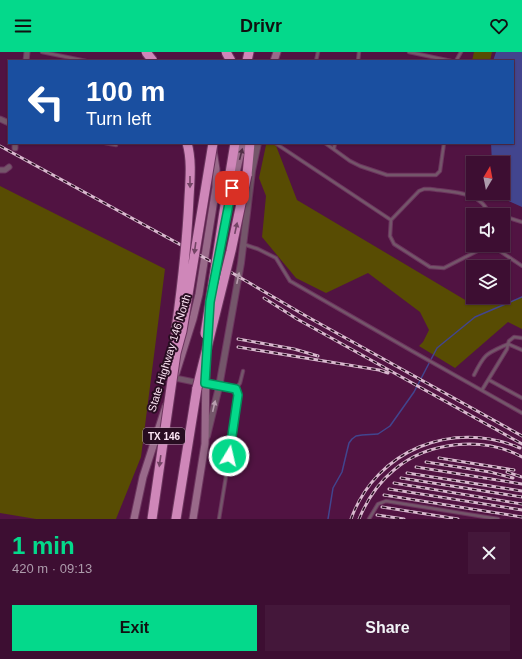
<!DOCTYPE html>
<meta charset="utf-8">
<style>
body{margin:0;font-family:Arial,sans-serif;background:#44173a;color:#f1f3f6;height:100vh;display:flex;flex-direction:column;font-size:15px;white-space:nowrap}
*{box-sizing:border-box;margin:0}
p{font-size:13px;color:#ad9cac}
.icon{flex:none;width:22px;height:22px;fill:none;stroke:currentColor;stroke-width:2;stroke-linecap:round;stroke-linejoin:round}
.map{position:relative;height:467px;overflow:hidden}
.panel{display:flex;flex-direction:column;background:#3d0e32;flex:1}
.panel>*{flex:none}
.guide{position:absolute;left:8px;top:8px;width:506px;height:84px;border-radius:0px;box-shadow:0 1px 3px #0004,0 0 0 1px #562e4d;background:#1a4fa0;color:#fff;overflow:hidden}
.needle{width:26px;rotate:10deg}
.tools{position:absolute;left:466px;top:104px;display:grid;gap:8px}
.tools a{display:grid;place-items:center;width:44px;height:44px;border-radius:0px;background:#3d0e32;box-shadow:0 1px 3px #0004,0 0 0 1px #562e4d;font-size:20px}
.pin{position:absolute;display:grid;place-items:center;width:34px;height:34px;color:#fff;margin:-17px;border-radius:8px;box-shadow:0 2px 6px #0006}
.me{position:absolute;width:44px;margin:-22px;rotate:9deg;stroke-linejoin:round;filter:drop-shadow(0 0 3px #0008)}
.turn{display:flex;align-items:center;gap:14px;height:84px;padding:0 12px;font-size:18px}
.turn .icon{width:52px;height:52px;stroke-width:2.5}
.turn b{display:block;font-size:28px;line-height:34px}
.round{display:grid;place-items:center;flex:none;width:42px;height:42px;border-radius:0px;background:#44173a}
.overview{display:flex;align-items:center;justify-content:space-between;height:68px;padding:0 12px}
h1{font-size:24px;font-weight:600;line-height:30px;color:#04d98b}
.button{display:flex;gap:8px;margin-top:auto;padding:8px 12px}
.button a{flex:1;height:46px;border-radius:0px;background:#04d98b;color:#111;font-size:16px;font-weight:600;line-height:46px;text-align:center}
.button a+a{background:#44173a;color:#f1f3f6}
header{display:flex;justify-content:space-between;align-items:center;height:52px;padding:0 12px;background:#04d98b;color:#111;font-size:18px;font-weight:600}
.map>svg:first-child{display:block}
.green{fill:#584c03}
.water{fill:#42458e}
.lines{fill:none;stroke-linecap:round;stroke-linejoin:round}
.stream{stroke:#42458e;stroke-width:1.5}
.service-casing{stroke:#6c355e;stroke-width:4.5}
.minor-casing{stroke:#6c355e;stroke-width:7}
.tertiary-casing{stroke:#6c355e;stroke-width:8}
.secondary-casing{stroke:#6c355e;stroke-width:9}
.motorway-casing{stroke:#6c355e;stroke-width:11}
.service{stroke:#74566a;stroke-width:2.5}
.minor{stroke:#74566a;stroke-width:5}
.tertiary{stroke:#74566a;stroke-width:6}
.secondary{stroke:#996a8a;stroke-width:7}
.motorway{stroke:#cf87b9;stroke-width:9}
.rail-casing{stroke:#d8b9ce;stroke-width:3}
.rail{stroke:#280d21;stroke-width:1.5;stroke-dasharray:4.5;stroke-linecap:butt}
.motorway-bridge-casing{stroke:#6c355e;stroke-width:11;stroke-linecap:butt}
.motorway-bridge{stroke:#cf87b9;stroke-width:9}
.oneway{fill:#502e46}
.oneway2{fill:#734465}
.oneway3{fill:#b89eaf}
.route-casing{stroke:#038d5a;stroke-width:10}
.route{stroke:#04d98b;stroke-width:7}
.labels{text-anchor:middle;stroke-width:4;stroke-linejoin:round;paint-order:stroke}
.shield{fill:#280d21;stroke:#bca4b5;stroke-width:1}
.shield-label{font-size:10px;font-weight:bold;fill:#fce5f4}
.street-label{font-size:11px;fill:#fce5f4;stroke:#280d21}
</style>
<header><svg class="icon" aria-label="menu" viewBox="0 0 24 24"><path d="M4 6h16M4 12h16M4 18h16"/></svg>Drivr<svg class="icon" aria-label="heart" viewBox="0 0 24 24"><path d="M12 20l-8-8c-3-5 5-10 8-4 3-6 11-1 8 4z"/></svg></header>
<div class="map">
<svg width="522" height="467" viewBox="0 0 522 467">
<rect width="100%" height="100%" fill="#511342"/>
<path class="green" d="M 474,0 L 492,0 L 490,9 L 472,9 Z
M 273,91 L 275,91 L 297,148 L 472,252 L 505,252 L 522,245 L 522,277 L 508,270 L 455,316 L 419,294 L 423,290 L 429,278 L 420,260 L 368,221 L 326,241 L 296,226 L 262,185 L 266,144 L 259,126 L 266,93 Z
M 0,134 L 165,217 L 141,405 L 116,467 L 36,467 L 0,461 Z"/>
<path class="water" d="M 496,0 L 522,0 L 522,155 L 502,146 L 500,141 L 503,141 L 503,111 L 492,111 L 491,91 L 513,91 L 513,9 L 493,9 Z"/>
<g class="lines">
<path class="stream" d="M 328,467 L 333,436 L 342,420 L 347,399 L 349,391 L 352,387 L 356,384 L 362,383 L 378,382 L 390,374 L 414,340 L 437,296 L 475,265 L 522,245"/>
<defs>
<path id="service" d="M 42,0 L 86,9
M 409,0 L 451,9
M 316,9 L 318,0
M 358,9 L 359,0
M 456,9 L 461,0
M 105,91 L 116,93
M 275,91 L 391,168
M 325,91 L 350,109 L 360,114 L 387,123 L 436,123 L 440,119 L 444,91
M 334,96 L 335,91
M 489,159 L 501,163
M 503,164 L 522,170
M 243,192 L 258,197 L 276,206 L 290,229 L 412,299 L 522,361
M 489,193 L 444,216 L 430,215 L 394,192 L 390,184 L 391,168 L 419,139 L 424,137 L 430,137 C 450,140 483,139 489,163
M 491,193 L 522,214
M 474,323 C 485,301 486,302 508,292 L 509,289 L 514,285 L 522,286
M 489,328 L 522,346
M 219,335 L 236,337 L 240,331 L 243,319
M 482,338 L 507,297 L 508,292 L 522,298
M 219,467 L 237,357 L 238,343 L 236,337
M 369,467 L 378,452 L 386,449 L 498,467"/>
<path id="minor" d="M 26,9 L 27,0
M 0,67 L 9,71
M 15,96 L 15,91
M 0,118 L 5,118 L 9,115
M 175,326 L 219,335"/>
<path id="tertiary" d="M 207,384 L 219,335 L 241,211 L 252,119 L 258,91"/>
<path id="secondary" d="M 274,9 L 277,0
M 230,147 L 243,91
M 176,321 L 193,267 L 199,242 L 216,135 L 216,117 L 213,98
M 134,467 L 143,425 L 166,354
M 193,467 L 205,392 L 206,312"/>
<path id="motorway" d="M 247,9 L 249,0
M 230,121 L 235,91
M 247,123 L 250,91
M 176,467 L 197,336"/>
</defs>
<use href="#service" class="service-casing"/>
<use href="#minor" class="minor-casing"/>
<use href="#tertiary" class="tertiary-casing"/>
<use href="#secondary" class="secondary-casing"/>
<use href="#motorway" class="motorway-casing"/>
<use href="#service" class="service"/>
<use href="#minor" class="minor"/>
<use href="#tertiary" class="tertiary"/>
<use href="#secondary" class="secondary"/>
<use href="#motorway" class="motorway"/>
<defs>
<path id="rail" d="M 0,94 L 234,222 L 306,264 L 522,384
M 264,246 L 297,267 L 522,392
M 238,287 L 294,297 L 318,304
M 238,295 L 379,318 L 388,321
M 439,406 L 514,418
M 426,410 L 490,420 L 513,426
M 416,415 L 522,432
M 507,420 L 522,425
M 407,421 L 522,439
M 401,426 L 522,445
M 394,431 L 522,452
M 389,437 L 522,458
M 384,443 L 522,465
M 382,455 L 458,467
M 377,463 L 404,467
M 351,467 C 376,398 453,367 520,396
M 359,467 C 367,448 378,431 394,418 C 428,389 483,384 522,405"/>
</defs>
<use href="#rail" class="rail-casing"/>
<use href="#rail" class="rail"/>
<defs>
<path id="motorway-bridge" d="M 146,0 L 153,9
M 226,0 L 231,9
M 205,282 L 230,121
M 176,291 L 176,277 C 182,234 187,190 189,146 C 190,128 192,108 187,91
M 197,336 L 231,199 L 247,123
M 152,467 L 176,301 L 182,279 L 213,91"/>
</defs>
<use href="#motorway-bridge" class="motorway-bridge-casing"/>
<use href="#motorway-bridge" class="motorway-bridge"/>
</g>
<defs><path id="oneway-solid" d="M-6-.8H1V-3.2L6.5 0L1 3.2V.8H-6Z"/></defs>
<use class="oneway" href="#oneway-solid" transform="translate(241 102) rotate(-76)"/>
<g class="oneway2">
<use href="#oneway-solid" transform="translate(190 130) rotate(90)"/>
<use href="#oneway-solid" transform="translate(236 176) rotate(-78)"/>
<use href="#oneway-solid" transform="translate(195 196) rotate(98)"/>
<use href="#oneway-solid" transform="translate(160 409) rotate(98)"/>
</g>
<g class="oneway3">
<use href="#oneway-solid" transform="translate(238 226) rotate(-78)"/>
<use href="#oneway-solid" transform="translate(214 354) rotate(-77)"/>
</g>
<g class="lines">
<defs>
<path id="route" d="M 229,404 L 238,343 L 236,337 L 205,331 L 210,250 L 232,136"/>
</defs>
<use href="#route" class="route-casing"/>
<use href="#route" class="route"/>
</g>
<g class="labels">
<rect class="shield" x="143" y="376" width="42" height="16" rx="3"/>
<g class="shield-label">
<text x="164" y="388">TX 146</text>
</g>
<g class="street-label">
<text transform="translate(169 301) rotate(-73)" y="4">State Highway 146 North</text>
</g>
</g>
</svg>
<div class="tools">
<a><svg class="needle" viewBox="-14 -14 28 28"><path d="M0-13l5 13h-10z" fill="#e53935"/><path d="M0 13l5-13h-10z" fill="#ad9cac"/></svg></a>
<a><svg class="icon" aria-label="sound" viewBox="0 0 24 24"><path d="M4 9h4l5-4v14l-5-4H4zM17 9q2 3 0 6"/></svg></a>
<a><svg class="icon" aria-label="layers" viewBox="0 0 24 24"><path d="M12 4l9 5-9 5-9-5zM3 14l9 5 9-5"/></svg></a>
</div>
<div class="pin" style="left:232px;top:136px;background:#d93025"><svg class="icon" aria-label="arrive" viewBox="0 0 24 24"><path d="M6 21V4h12l-3 4 3 4H6"/></svg></div>
<svg class="me" style="left:229px;top:404px" viewBox="-20 -20 40 40"><circle r="17" fill="#04d98b" stroke="#fff" stroke-width="3"/><path d="M0-11L8 9 0 5-8 9z" fill="#fff"/></svg>
<div class="guide">
<div class="turn"><svg class="icon" aria-label="left" viewBox="0 0 24 24"><path d="M17 20v-9H6M10 6l-5 5 5 5"/></svg><div><b>100 m</b>Turn left</div></div>
</div>
</div>
<section class="panel">
<div class="overview"><div><h1>1 min</h1><p>420 m · 09:13</p></div><a class="round"><svg class="icon" aria-label="close" viewBox="0 0 24 24"><path d="M6 6l12 12M18 6L6 18"/></svg></a></div>
<div class="button"><a>Exit</a><a>Share</a></div>
</section>
